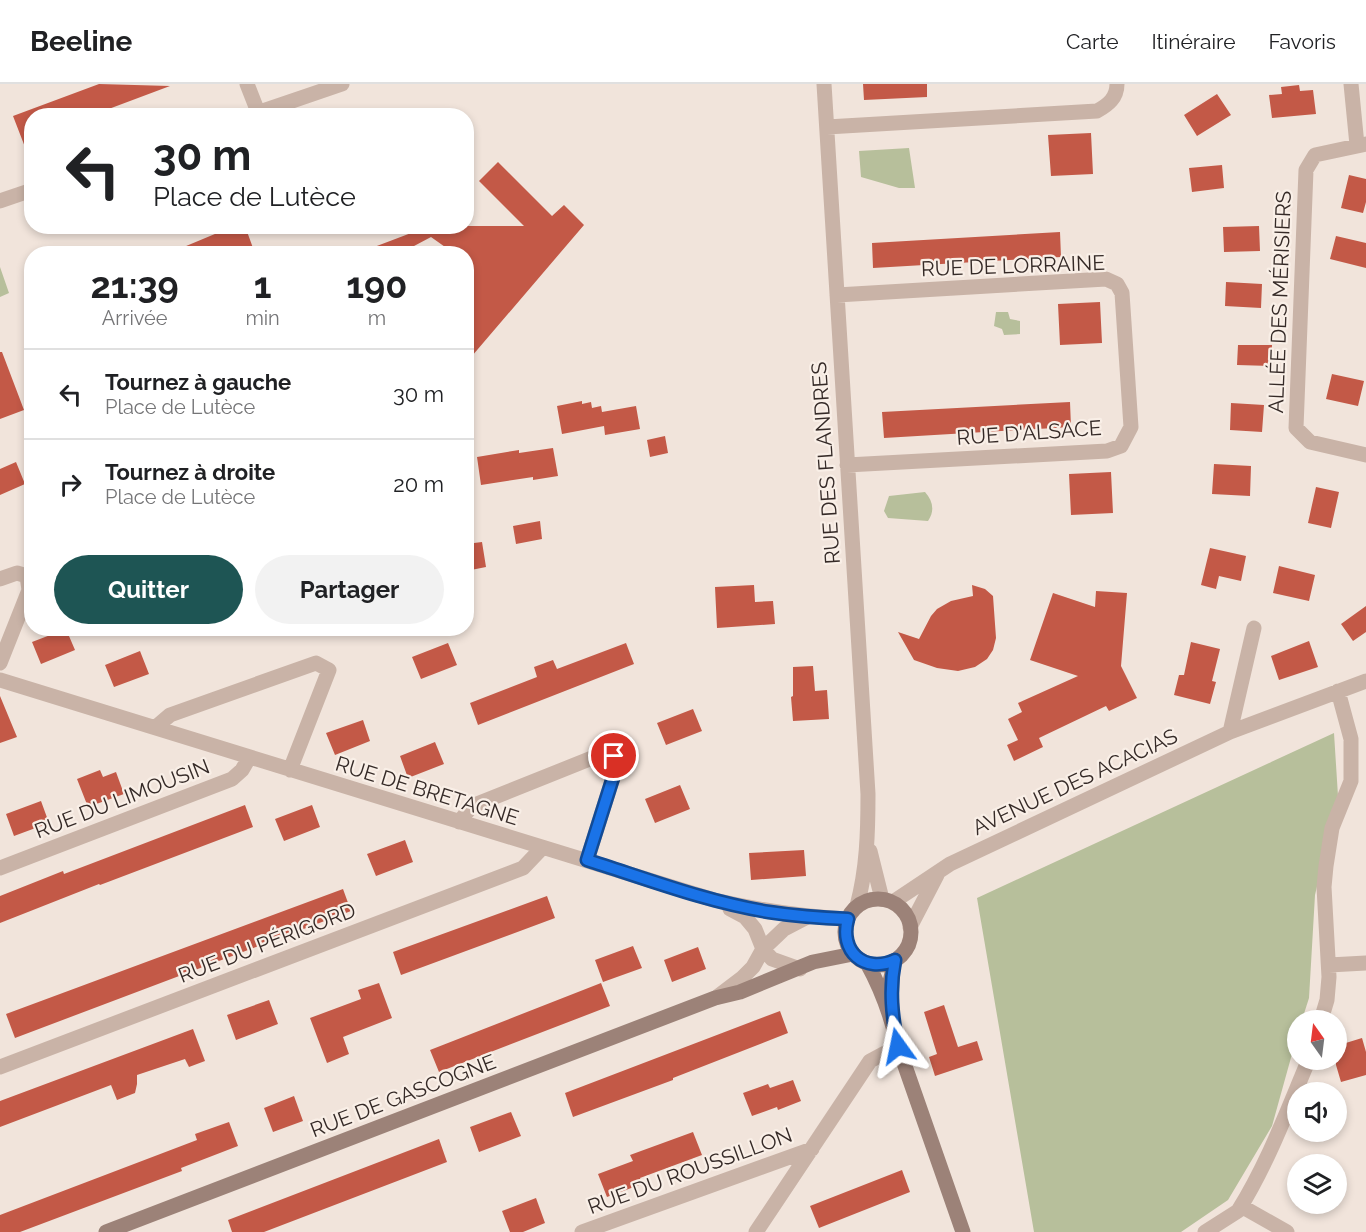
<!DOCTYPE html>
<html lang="fr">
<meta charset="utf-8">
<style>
body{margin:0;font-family:Raleway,sans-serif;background:#f2f2f2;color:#202124;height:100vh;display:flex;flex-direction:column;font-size:22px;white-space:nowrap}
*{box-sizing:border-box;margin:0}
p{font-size:20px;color:#757577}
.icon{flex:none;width:33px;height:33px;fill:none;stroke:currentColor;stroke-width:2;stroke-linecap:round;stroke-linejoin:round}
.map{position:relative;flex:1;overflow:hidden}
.drawer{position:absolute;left:24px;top:162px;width:450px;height:390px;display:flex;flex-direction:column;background:#fff;border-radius:24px;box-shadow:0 3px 9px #0003}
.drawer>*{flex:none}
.top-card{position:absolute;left:24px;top:24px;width:450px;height:126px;border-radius:24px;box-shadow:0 3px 9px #0003;background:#fff;color:#202124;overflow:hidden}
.needle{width:39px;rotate:346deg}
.buttons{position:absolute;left:1287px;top:926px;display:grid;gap:12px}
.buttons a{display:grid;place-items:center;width:60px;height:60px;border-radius:50%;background:#fff;box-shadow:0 3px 9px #0003;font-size:30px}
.pin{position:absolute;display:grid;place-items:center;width:51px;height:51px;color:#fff;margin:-26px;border:3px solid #fff;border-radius:50%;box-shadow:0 2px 6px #0007}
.me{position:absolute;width:66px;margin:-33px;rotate:348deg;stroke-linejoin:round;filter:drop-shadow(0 0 4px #0008)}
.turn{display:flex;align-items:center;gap:21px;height:126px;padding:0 30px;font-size:27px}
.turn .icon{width:78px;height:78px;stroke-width:2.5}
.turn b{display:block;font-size:42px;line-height:51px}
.eta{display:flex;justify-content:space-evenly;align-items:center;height:102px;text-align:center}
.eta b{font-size:36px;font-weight:700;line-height:42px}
.action{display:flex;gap:12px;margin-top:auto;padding:12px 30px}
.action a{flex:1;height:69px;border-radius:36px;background:#1e5554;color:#fff;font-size:24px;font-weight:700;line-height:69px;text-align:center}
.action a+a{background:#f2f2f2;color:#202124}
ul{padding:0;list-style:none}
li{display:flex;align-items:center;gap:18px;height:90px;padding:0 30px;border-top:2px solid #e0e0e0}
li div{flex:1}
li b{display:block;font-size:22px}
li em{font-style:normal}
header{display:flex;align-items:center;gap:36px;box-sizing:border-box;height:84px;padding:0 30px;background:#fff;border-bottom:2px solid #e0e0e0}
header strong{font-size:28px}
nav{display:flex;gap:33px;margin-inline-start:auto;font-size:21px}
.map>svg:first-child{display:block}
.green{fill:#b7bf9b}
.building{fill:#c35947}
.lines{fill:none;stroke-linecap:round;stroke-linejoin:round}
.street{stroke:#c9b3a7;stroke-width:15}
.secondary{stroke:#9c8278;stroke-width:15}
.route-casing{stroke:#114b97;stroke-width:15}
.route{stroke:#1a73e8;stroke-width:10}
.labels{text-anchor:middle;stroke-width:4.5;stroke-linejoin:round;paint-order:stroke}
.street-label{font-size:21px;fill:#352a27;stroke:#f9efe7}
</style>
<header>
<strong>Beeline</strong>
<nav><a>Carte</a><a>Itinéraire</a><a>Favoris</a></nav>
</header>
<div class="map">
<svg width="1366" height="1148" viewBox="0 0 1366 1148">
<rect width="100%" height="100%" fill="#f1e4db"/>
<path class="green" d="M 909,64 L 915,104 L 899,104 L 861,93 L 859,67 Z
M 0,183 L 9,209 L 0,213 Z
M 996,228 L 1008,228 L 1010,235 L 1020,237 L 1020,250 L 1004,251 L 1002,245 L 994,242 Z
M 925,408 C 933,417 935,427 928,437 L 888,434 L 884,427 L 889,412 Z
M 1334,649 L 1338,712 L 1315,811 L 1309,914 L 1302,936 L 1298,936 L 1297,952 L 1272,1042 L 1228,1116 L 1181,1148 L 1034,1148 L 977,814 Z"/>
<path class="building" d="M 99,0 L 170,2 L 90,32 L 32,32 L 30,76 L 13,32 Z
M 863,0 L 927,0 L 927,13 L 864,16 Z
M 1299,1 L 1300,7 L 1313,6 L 1316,30 L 1272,34 L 1269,11 L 1282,10 L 1281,3 Z
M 1217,10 L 1231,31 L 1197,52 L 1184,31 Z
M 1091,49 L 1093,90 L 1051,92 L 1048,51 Z
M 498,78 L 552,132 L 564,121 L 584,141 L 466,279 L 466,170 L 455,170 L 431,153 L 399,170 L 361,168 L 419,146 L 414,142 L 524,142 L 479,97 Z
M 1222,81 L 1224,104 L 1192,108 L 1189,84 Z
M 1349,91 L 1366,95 L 1366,118 L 1363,129 L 1341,124 Z
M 234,142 L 245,142 L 253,164 L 246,170 L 167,170 Z
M 1259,142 L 1260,167 L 1224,168 L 1223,143 Z
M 1060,148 L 1061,173 L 873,184 L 872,159 Z
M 1336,152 L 1366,159 L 1366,184 L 1330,175 Z
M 1226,198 L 1262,200 L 1261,224 L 1225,222 Z
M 1100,218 L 1102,259 L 1060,261 L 1058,220 Z
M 1238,261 L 1272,261 L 1271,282 L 1237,281 Z
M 0,268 L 2,268 L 24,326 L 0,335 Z
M 1332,290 L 1364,297 L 1358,322 L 1326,315 Z
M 582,317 L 582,320 L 591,318 L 592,324 L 601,322 L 602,328 L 636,322 L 640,345 L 605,351 L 604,342 L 562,350 L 557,322 Z
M 1070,318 L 1071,343 L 884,354 L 882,328 Z
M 1231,319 L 1264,321 L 1262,348 L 1230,346 Z
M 665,352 L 668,369 L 650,373 L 647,356 Z
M 553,364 L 558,392 L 533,396 L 533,393 L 481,401 L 477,373 L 519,366 L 519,369 Z
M 16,378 L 25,400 L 0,411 L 0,385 Z
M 1214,380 L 1251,382 L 1250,412 L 1212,410 Z
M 1111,388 L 1113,429 L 1071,431 L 1069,390 Z
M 1316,403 L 1339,408 L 1331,444 L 1308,439 Z
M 540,437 L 542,455 L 516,460 L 513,442 Z
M 482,458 L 486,483 L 466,487 L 466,460 Z
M 1210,464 L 1246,472 L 1241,497 L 1219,492 L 1216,505 L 1201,501 Z
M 1279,482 L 1315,491 L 1309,517 L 1273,509 Z
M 754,501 L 755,518 L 773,517 L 775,540 L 717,544 L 715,503 Z
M 972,501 L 985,505 L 993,512 L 996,554 L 993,566 L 987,575 L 975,583 L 958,587 L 937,584 L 914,576 L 898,548 L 919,555 L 931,532 L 937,525 L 951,517 L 973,512 Z
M 1096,507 L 1127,509 L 1121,582 L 1137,614 L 1109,627 L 1106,622 L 1039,654 L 1043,663 L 1014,677 L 1007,661 L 1018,656 L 1008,635 L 1022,628 L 1018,619 L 1078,592 L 1030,576 L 1053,509 L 1095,523 Z
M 1366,522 L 1366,548 L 1353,557 L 1341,540 Z
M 66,545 L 75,566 L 41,580 L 32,558 Z
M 1309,557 L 1318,583 L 1279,596 L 1271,572 Z
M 1191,558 L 1220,565 L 1212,597 L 1216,598 L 1210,620 L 1174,611 L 1179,591 L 1184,591 Z
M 448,559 L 457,581 L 421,595 L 412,573 Z
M 626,559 L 634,580 L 478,641 L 470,619 L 537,593 L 534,583 L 553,576 L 557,585 Z
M 140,567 L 149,590 L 114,603 L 105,581 Z
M 813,582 L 815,607 L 827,606 L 829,635 L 793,637 L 791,613 L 793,612 L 793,583 Z
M 0,612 L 17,653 L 0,659 Z
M 693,625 L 702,647 L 666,661 L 657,639 Z
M 363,636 L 370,657 L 335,671 L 326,649 Z
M 435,658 L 444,680 L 408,694 L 400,672 Z
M 100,686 L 103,693 L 116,688 L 124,710 L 88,723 L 77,695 Z
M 680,701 L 690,725 L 655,739 L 645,715 Z
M 41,717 L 49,739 L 14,752 L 6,730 Z
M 245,721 L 253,743 L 100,801 L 99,800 L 0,839 L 0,812 L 63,787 L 64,790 Z
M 312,721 L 320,743 L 284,757 L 275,735 Z
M 405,756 L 413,778 L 376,792 L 367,770 Z
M 804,766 L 806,792 L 751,796 L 749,769 Z
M 343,805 L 351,827 L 15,954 L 6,930 Z
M 547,812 L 555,834 L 401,891 L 393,868 Z
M 633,862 L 642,884 L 603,898 L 595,876 Z
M 698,863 L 706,885 L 672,898 L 664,876 Z
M 379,899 L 392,934 L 343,953 L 349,970 L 327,979 L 310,934 L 361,915 L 358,906 Z
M 601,899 L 610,922 L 439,988 L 430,966 Z
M 269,916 L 278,940 L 236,956 L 227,931 Z
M 944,921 L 958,963 L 977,957 L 983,976 L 935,992 L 929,973 L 937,970 L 924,928 Z
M 780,927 L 788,949 L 673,994 L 673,996 L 573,1033 L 565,1009 Z
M 193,945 L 205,977 L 189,983 L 185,975 L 137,991 L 137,1000 L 135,1009 L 117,1016 L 111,1001 L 0,1043 L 0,1017 Z
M 1362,954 L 1366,968 L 1366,991 L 1341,998 L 1336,981 L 1336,962 Z
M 793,996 L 801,1017 L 778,1026 L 777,1023 L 752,1032 L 743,1009 L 768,1000 L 770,1004 Z
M 294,1012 L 303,1037 L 273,1048 L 264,1024 Z
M 511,1028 L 521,1052 L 479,1068 L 470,1043 Z
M 229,1038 L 238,1062 L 181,1084 L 182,1087 L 20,1148 L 0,1148 L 0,1131 L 197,1056 L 195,1050 Z
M 693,1048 L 702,1071 L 640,1094 L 642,1100 L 607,1113 L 598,1090 L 633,1077 L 630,1071 Z
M 439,1055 L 447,1078 L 264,1148 L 232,1148 L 228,1136 Z
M 902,1086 L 910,1108 L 819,1144 L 810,1122 Z
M 536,1114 L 545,1139 L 523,1148 L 510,1148 L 502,1127 Z"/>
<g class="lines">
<path class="street" d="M 247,0 L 258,28
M 824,0 L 868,710 C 868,748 867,785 857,822
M 1351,0 L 1357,61
M 248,32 L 342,0
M 827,43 L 1097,27 C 1108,21 1117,14 1117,0
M 1366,60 L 1315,71 L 1306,86 L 1296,344 L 1310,358 L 1366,371
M 0,117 L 32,106
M 837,211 L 1106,195 L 1117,200 L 1122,209 L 1131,343 L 1121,362 L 1107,367 L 847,381
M 0,495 L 17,489 L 27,492 L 29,506 L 0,579
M 0,596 L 714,816 C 759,826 802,833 847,835
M 156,643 L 170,631 L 316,579 L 329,586 L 290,686
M 1230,648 L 1254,544
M 459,738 L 472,722 L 602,670 L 614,672 L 617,681 L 587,776
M 870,767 L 882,815
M 0,784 L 232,695 L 242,686 L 249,674
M 893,818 L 950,780 L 1230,648 L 1366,597
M 730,825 L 745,833 L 755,845 L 763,865 L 772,875 L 800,885
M 910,843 L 937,791
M 1329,881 L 1366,879
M 717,913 L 742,894 L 753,883 L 763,865 L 784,845 L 807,833
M 1321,936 L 1327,916 L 1329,893 L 1324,803 L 1326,782 L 1332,744 L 1351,697 L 1351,655 L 1338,607
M 0,983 L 523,784 L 542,764
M 1241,1122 L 1287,1148
M 582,1148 L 812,1065
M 756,1148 L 870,977 L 898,962
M 1205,1148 L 1238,1127 C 1268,1079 1287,1027 1309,975"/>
<path class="secondary" d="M845 848a33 33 0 1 1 66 0a33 33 0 1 1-66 0Z
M 867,879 C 882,906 891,931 898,962 L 963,1148
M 891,919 L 890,898 L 895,876
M 106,1148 L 715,914 L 740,908 L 813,878 L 853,870"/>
</g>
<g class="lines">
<defs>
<path id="route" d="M 614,672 L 617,681 L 587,776 C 647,795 707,818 769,828 C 795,832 821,834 848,835 C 839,867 864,890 895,876 C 889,906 892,932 898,962"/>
</defs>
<use href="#route" class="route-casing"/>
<use href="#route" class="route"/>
</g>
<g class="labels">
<g class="street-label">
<text transform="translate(1013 182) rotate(-2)" y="7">RUE DE LORRAINE</text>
<text transform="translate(1280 218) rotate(-88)" y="7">ALLÉE DES MÉRISIERS</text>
<text transform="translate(1029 349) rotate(-4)" y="7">RUE D'ALSACE</text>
<text transform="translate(826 379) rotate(-94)" y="7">RUE DES FLANDRES</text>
<text transform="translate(1075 698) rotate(-25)" y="7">AVENUE DES ACACIAS</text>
<text transform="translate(427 707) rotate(17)" y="7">RUE DE BRETAGNE</text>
<text transform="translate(122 715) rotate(-21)" y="7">RUE DU LIMOUSIN</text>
<text transform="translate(267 859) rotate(-21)" y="7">RUE DU PÉRIGORD</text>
<text transform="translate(403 1012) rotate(-21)" y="7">RUE DE GASCOGNE</text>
<text transform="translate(690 1087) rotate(-20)" y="7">RUE DU ROUSSILLON</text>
</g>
</g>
</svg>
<div class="buttons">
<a><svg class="needle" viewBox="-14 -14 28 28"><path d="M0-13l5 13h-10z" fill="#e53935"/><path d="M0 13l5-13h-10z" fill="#757577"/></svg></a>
<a><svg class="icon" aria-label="sound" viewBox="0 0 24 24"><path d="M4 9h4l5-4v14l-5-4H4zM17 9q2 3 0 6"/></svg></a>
<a><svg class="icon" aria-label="layers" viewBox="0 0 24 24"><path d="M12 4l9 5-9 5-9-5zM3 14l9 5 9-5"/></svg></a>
</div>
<div class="pin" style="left:614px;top:672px;background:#d93025"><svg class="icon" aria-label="arrive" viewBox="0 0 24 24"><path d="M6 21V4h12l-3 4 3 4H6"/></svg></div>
<svg class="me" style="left:898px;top:962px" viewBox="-20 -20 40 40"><path d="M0-17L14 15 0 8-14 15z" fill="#1a73e8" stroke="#fff" stroke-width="4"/></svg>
<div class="top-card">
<div class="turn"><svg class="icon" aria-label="left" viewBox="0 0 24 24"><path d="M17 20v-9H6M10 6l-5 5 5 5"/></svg><div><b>30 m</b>Place de Lutèce</div></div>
</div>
<section class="drawer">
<div class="eta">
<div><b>21:39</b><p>Arrivée</p></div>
<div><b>1</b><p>min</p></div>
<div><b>190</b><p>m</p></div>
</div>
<ul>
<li><svg class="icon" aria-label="left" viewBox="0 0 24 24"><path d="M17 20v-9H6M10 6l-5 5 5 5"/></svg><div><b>Tournez à gauche</b><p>Place de Lutèce</p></div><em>30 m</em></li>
<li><svg class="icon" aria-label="right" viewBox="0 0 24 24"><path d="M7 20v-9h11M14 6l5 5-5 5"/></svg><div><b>Tournez à droite</b><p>Place de Lutèce</p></div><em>20 m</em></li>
</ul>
<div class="action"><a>Quitter</a><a>Partager</a></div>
</section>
</div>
